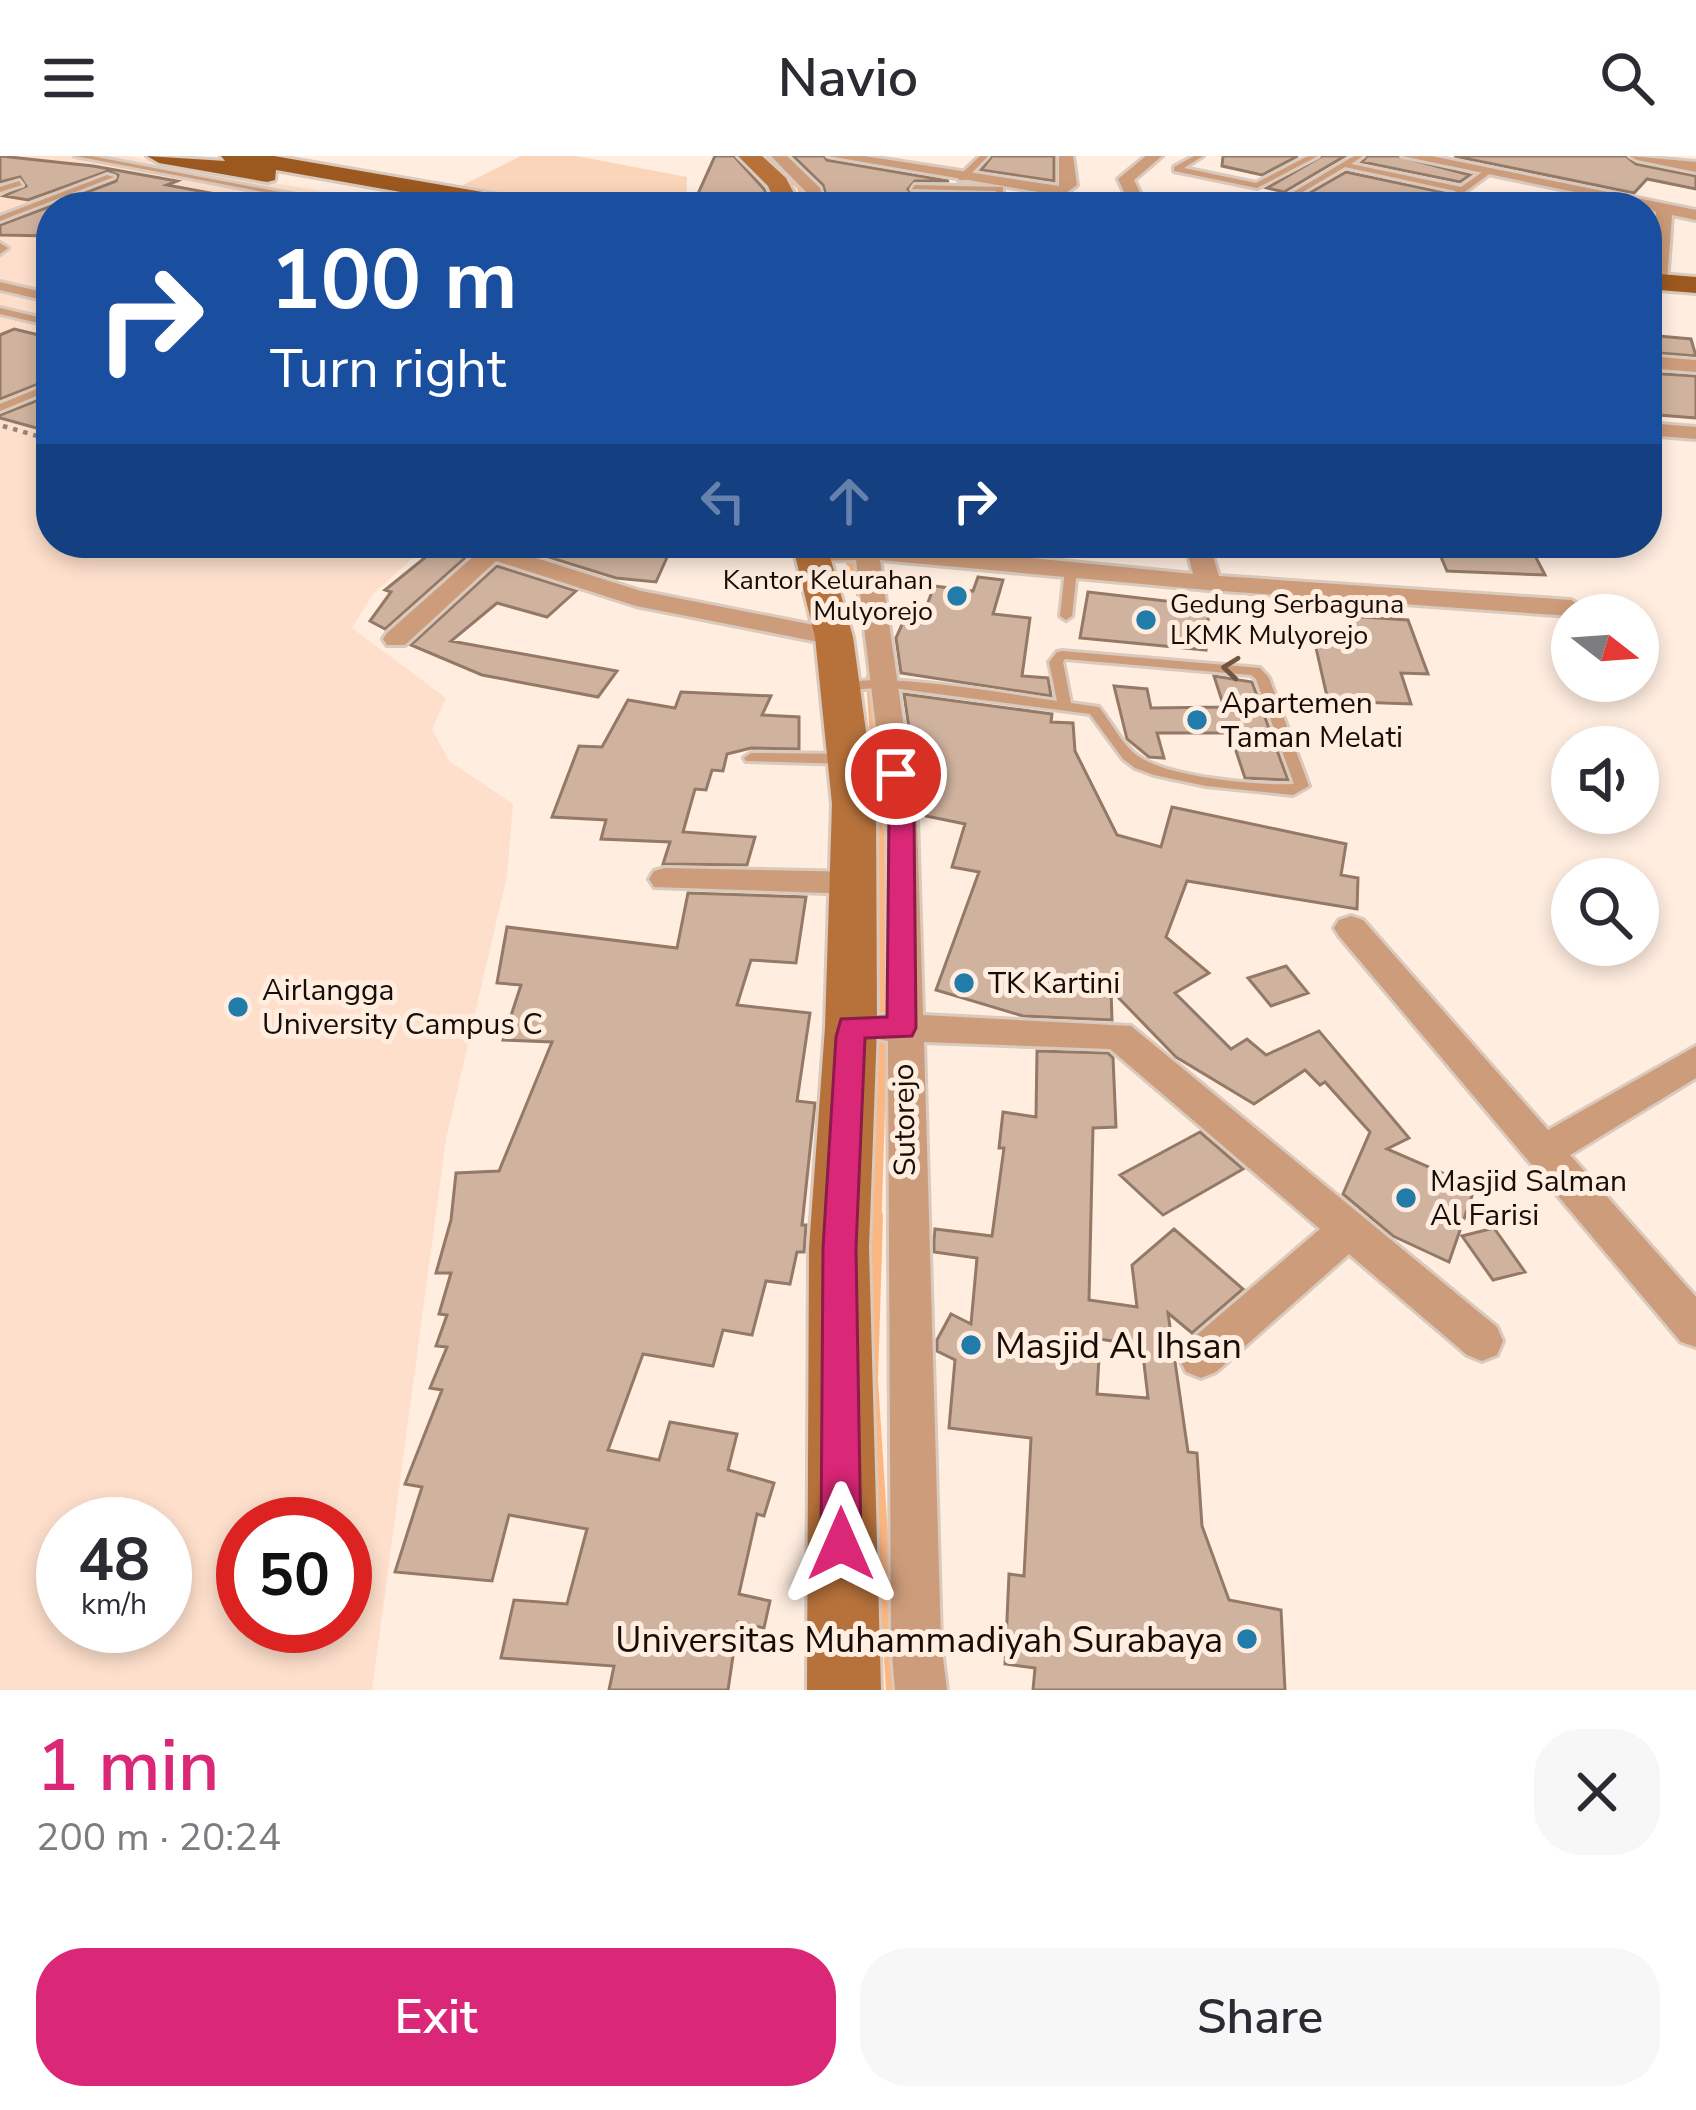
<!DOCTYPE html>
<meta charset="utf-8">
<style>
body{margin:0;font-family:"Nunito Sans",sans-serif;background:#f7f7f7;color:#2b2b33;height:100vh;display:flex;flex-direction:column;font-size:45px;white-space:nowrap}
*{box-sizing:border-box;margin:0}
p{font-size:39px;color:#7c7c81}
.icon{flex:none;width:66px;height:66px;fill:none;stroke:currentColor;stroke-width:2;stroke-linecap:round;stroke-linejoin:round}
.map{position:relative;height:1534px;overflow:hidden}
.side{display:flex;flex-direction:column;background:#fff;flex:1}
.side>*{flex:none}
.banner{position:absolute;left:36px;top:36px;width:1626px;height:366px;border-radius:48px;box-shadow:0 6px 18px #0003;background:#1a4fa0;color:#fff;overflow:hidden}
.needle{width:78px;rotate:107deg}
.buttons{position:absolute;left:1551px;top:438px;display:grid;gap:24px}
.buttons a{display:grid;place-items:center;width:108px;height:108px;border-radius:50%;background:#fff;box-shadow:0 6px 18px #0003;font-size:60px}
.speed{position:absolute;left:36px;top:1341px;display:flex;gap:24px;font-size:60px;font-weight:700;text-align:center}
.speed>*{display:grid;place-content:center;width:156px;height:156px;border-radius:50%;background:#fff;box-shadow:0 6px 18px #0003;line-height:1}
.speed small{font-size:30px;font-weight:400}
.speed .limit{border:18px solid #d22;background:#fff;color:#111}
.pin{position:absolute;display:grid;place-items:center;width:102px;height:102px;color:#fff;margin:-51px;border:6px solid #fff;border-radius:50%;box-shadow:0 3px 12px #0007}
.me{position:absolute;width:132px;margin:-66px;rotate:0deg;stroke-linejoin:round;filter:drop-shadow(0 0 9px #0008)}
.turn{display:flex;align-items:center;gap:42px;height:252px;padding:0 36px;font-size:54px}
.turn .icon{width:156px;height:156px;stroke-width:2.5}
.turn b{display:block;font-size:84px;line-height:102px}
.lanes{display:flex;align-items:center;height:114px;padding:0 36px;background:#0003;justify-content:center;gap:60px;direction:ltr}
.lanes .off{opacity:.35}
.round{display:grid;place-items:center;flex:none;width:126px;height:126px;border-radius:48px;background:#f7f7f7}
.headline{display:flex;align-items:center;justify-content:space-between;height:204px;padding:0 36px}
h1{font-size:72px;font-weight:600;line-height:90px;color:#db2777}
.primary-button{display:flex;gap:24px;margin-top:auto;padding:24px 36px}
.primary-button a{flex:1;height:138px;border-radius:48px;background:#db2777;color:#fff;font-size:48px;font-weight:600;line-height:138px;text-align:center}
.primary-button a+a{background:#f7f7f7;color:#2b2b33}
header{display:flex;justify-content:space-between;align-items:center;height:156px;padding:0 36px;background:#fff;font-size:54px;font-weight:600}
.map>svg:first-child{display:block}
.built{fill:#fddfcb;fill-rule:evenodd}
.green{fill:#fbd5ba}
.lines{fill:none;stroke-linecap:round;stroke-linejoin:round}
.stream-far4{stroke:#fcb682;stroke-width:4.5}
.stream-far3{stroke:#fcb682;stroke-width:6}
.stream-far2{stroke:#fcb682;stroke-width:8}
.stream-far1{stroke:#fcb682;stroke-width:9}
.stream{stroke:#fcb682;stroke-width:12}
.building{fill:#d0b39f;stroke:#947967;stroke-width:3;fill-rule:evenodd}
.service-casing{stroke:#dac9bd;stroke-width:6}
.pedestrian-casing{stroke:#dac9bd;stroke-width:6}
.minor-casing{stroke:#dac9bd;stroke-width:6}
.secondary-casing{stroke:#dac9bd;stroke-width:6}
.primary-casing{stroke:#dac9bd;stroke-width:6}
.path{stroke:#928479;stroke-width:4.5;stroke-dasharray:4.5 6;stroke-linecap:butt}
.service{fill:#cd9c7a;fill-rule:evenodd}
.pedestrian{fill:#cd9c7a;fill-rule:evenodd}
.minor{fill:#cd9c7a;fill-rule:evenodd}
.secondary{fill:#b7723b;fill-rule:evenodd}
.primary{fill:#9c591f;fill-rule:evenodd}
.oneway{stroke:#725440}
.route{fill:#db2777;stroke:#8e194d;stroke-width:3}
.poi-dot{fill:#227caa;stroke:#ffede0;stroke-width:4.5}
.labels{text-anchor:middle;stroke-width:10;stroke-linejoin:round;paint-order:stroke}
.far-poi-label{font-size:27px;fill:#170d06;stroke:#ffede0;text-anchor:end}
.poi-label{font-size:30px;fill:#170d06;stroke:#ffede0;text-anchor:start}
.street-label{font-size:30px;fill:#170d06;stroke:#ffede0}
.near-poi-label{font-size:36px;fill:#170d06;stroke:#ffede0;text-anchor:start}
</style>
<header><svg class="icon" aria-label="menu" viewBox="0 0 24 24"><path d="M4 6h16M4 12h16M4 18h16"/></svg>Navio<svg class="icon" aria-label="search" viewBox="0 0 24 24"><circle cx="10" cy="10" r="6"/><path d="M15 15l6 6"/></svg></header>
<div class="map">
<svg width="1696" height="1534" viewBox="0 0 1696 1534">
<rect width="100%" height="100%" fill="#ffede0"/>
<path class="built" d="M 0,0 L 126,0 L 407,51 L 51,51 L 51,387 L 429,387 L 372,439 L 352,472 L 446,542 L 432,573 L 449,605 L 513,648 L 507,720 L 446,983 L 372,1534 L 0,1534 ZM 63,1368 L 165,1368 L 165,1470 L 63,1470 ZM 243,1368 L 345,1368 L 345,1470 L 243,1470 Z"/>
<path class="green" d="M 521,0 L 576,0 L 687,21 L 686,51 L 581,51 L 461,30 Z"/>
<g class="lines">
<path class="stream-far4" d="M 766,0 L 799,31 L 807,51"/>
<path class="stream-far3" d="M 844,387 L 849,404"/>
<path class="stream-far2" d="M 848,401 L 862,445
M 870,521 L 881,693"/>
<path class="stream-far1" d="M 877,1062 L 884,849 L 880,690"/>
<path class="stream" d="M 877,1059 L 872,1224 L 892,1534"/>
</g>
<path class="building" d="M 0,0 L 93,10 L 177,25 L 167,29 L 221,39 L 220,51 L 53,49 L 116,25 L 118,19 L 108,15 L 28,44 L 4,40 L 26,30 L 20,21 L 0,26 Z
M 715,0 L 734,0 L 764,33 L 772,51 L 701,51 L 709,41 L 697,40 Z
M 793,0 L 824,0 L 827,4 L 949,25 L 915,25 L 908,33 L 912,38 L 991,39 L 991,51 L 829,51 L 823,29 Z
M 992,0 L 1054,0 L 1054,25 L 981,14 Z
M 1223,0 L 1298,0 L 1262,19 L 1222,10 Z
M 1322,0 L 1345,0 L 1284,36 L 1267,32 Z
M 1367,0 L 1398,0 L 1470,19 L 1460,26 L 1362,6 Z
M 1454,0 L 1626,0 L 1636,8 L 1696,20 L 1696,33 L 1647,23 L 1634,37 Z
M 1346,16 L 1446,37 L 1431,51 L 1330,51 L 1306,39 Z
M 51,50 L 51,80 L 0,79 L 0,69 Z
M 14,173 L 51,182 L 51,223 L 0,243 L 0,179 Z
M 1647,179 L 1691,183 L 1696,200 L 1647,196 Z
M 1647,217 L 1696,220 L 1696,262 L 1647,258 Z
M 51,239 L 51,276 L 0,262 L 0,259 Z
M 443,387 L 467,400 L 385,473 L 370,465 L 391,436 L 385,434 Z
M 503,387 L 655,387 L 673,388 L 656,426 L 616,422 Z
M 1436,389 L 1531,392 L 1545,419 L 1447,415 Z
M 497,410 L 576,435 L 547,461 L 497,447 L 451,485 L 617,515 L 598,541 L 482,519 L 411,489 Z
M 978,421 L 1003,424 L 993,458 L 1030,462 L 1022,520 L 1048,522 L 1051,540 L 901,517 L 896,482 L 904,464 L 910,465 L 915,450 L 926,452 L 934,430 L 973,435 Z
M 1088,436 L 1209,450 L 1206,494 L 1080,482 Z
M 1349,460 L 1408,464 L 1428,518 L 1401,517 L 1411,548 L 1328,545 L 1312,474 L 1352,477 Z
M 1214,520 L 1252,526 L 1288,624 L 1245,622 L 1230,577 L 1157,577 L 1164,602 L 1149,601 L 1127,583 L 1114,530 L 1147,533 L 1151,552 L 1224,551 Z
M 681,536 L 771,540 L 762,559 L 799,561 L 799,593 L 751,592 L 727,598 L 723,615 L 712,614 L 706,634 L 695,633 L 683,676 L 755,681 L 747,709 L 663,708 L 670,686 L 601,683 L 606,664 L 552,661 L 579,590 L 602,591 L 628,544 L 675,552 Z
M 904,538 L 1052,558 L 1051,566 L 1073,567 L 1075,595 L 1117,679 L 1161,691 L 1172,651 L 1346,688 L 1341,719 L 1358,722 L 1357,753 L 1187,725 L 1166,781 L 1209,817 L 1175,837 L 1231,893 L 1247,883 L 1266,899 L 1319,875 L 1409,982 L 1387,993 L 1475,1031 L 1449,1106 L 1393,1080 L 1343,1038 L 1370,976 L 1325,926 L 1320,929 L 1305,914 L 1254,948 L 1176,901 L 1111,834 L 1112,864 L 1023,860 L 936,834 L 979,716 L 952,711 L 965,668 L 926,660 L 911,591 L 915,580 L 910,579 Z
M 688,737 L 806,741 L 796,807 L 751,804 L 737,849 L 810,857 L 797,945 L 815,947 L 802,1069 L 806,1069 L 804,1096 L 797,1096 L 790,1128 L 766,1125 L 752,1179 L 723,1174 L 713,1210 L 643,1198 L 608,1294 L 659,1304 L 670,1266 L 737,1278 L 728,1314 L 774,1327 L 764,1360 L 757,1358 L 739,1438 L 770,1445 L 764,1472 L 738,1466 L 728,1534 L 609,1534 L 614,1510 L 501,1502 L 514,1444 L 567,1448 L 587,1373 L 509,1359 L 492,1425 L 395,1416 L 422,1331 L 405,1328 L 442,1234 L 430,1232 L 447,1191 L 436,1190 L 447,1159 L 439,1158 L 451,1117 L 436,1117 L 451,1064 L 456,1017 L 499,1015 L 552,886 L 503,884 L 521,829 L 497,827 L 507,771 L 677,792 Z
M 1286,810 L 1308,837 L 1271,850 L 1248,822 Z
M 1037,895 L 1108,897 L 1113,902 L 1116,971 L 1093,972 L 1089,1144 L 1137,1151 L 1132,1109 L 1174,1073 L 1243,1133 L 1192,1177 L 1168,1157 L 1188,1296 L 1197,1297 L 1202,1370 L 1229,1444 L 1281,1454 L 1285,1534 L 1033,1534 L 1035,1512 L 1005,1508 L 1009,1418 L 1024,1420 L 1031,1282 L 949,1272 L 955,1204 L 937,1195 L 937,1184 L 951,1158 L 971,1168 L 977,1102 L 934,1096 L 934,1084 L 935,1073 L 992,1080 L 1004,992 L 999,992 L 1003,956 L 1036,961 ZM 1100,1183 L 1142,1190 L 1148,1242 L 1097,1238 Z
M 1200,976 L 1243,1013 L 1163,1059 L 1120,1019 Z
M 1494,1072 L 1525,1116 L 1493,1124 L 1462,1080 Z"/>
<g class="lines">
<defs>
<path id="service" d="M 75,0 L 91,0 L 359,51 L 342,51 Z
M 980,0 L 988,0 L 965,24 L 959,24 L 959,20 Z
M 1194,0 L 1203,0 L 1184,12 L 1256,27 L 1308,0 L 1318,0 L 1257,32 L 1174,15 L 1174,11 Z
M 1354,0 L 1363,0 L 1351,8 L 1461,31 L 1485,14 L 1492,16 L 1444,51 L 1435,51 L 1456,35 L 1345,11 L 1296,40 L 1326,51 L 1314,51 L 1285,41 Z
M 107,19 L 114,21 L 0,65 L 0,60 Z
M 19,25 L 22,29 L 0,36 L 0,31 Z
M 915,29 L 1003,31 L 1003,51 L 995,51 L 996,35 L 912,33 Z
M 409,43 L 412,47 L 403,51 L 392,51 Z
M 425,46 L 428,50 L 415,51 Z
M 0,87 L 8,92 L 0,98 Z
M 0,152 L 51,164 L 51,170 L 0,158 Z
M 51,227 L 51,234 L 0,255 L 0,248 Z
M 1071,410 L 1077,414 L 1072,460 L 1066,464 L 1060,460 L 1065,414 Z
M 1062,495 L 1260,512 L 1269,522 L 1309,630 L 1293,639 L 1206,630 L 1154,619 L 1135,612 L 1123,603 L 1090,558 L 885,531 L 842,535 L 835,531 C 870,512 1011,539 1057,545 L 1049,506 L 1057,496 ZM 1065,503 L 1251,519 L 1256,523 L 1294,628 C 1258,630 1161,621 1134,597 C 1120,585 1111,566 1099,551 L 1071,547 L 1063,506 Z
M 751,597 L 850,598 L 857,603 L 850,608 L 746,605 L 744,602 Z"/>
<path id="pedestrian" d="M 0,126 L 51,138 L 51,146 L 0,134 Z"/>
<path id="minor" d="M 771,0 L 787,0 L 820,32 L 825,51 L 809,51 L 806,36 Z
M 828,0 L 864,0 L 1059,30 L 1059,0 L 1073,0 L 1077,29 L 1062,40 Z
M 1146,0 L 1162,0 L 1134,24 L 1147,51 L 1131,51 L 1118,23 Z
M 1402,0 L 1431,0 L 1696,54 L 1696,64 L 1672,59 L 1667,126 L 1658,131 L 1649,126 L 1656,56 L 1647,51 Z
M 1630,0 L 1696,6 L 1696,16 L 1637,4 Z
M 1513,44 L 1534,48 L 1536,51 L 1506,51 Z
M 1647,200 L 1696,204 L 1696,216 L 1647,212 Z
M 1647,267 L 1696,271 L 1696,283 L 1647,279 Z
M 451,387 L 488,387 L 641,435 L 834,473 L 847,481 L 834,489 L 636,450 L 496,405 L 405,489 L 387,489 L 383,483 L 387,477 L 475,399 Z
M 878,387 L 1193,418 L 1185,387 L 1209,387 L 1219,420 L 1571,444 L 1584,452 L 1571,460 L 1208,434 L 880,404 L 917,663 L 923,859 L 1131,870 L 1497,1171 L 1503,1185 L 1497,1199 L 1482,1205 L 1467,1199 L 1349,1098 L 1216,1216 L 1201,1222 L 1186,1216 L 1179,1202 L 1186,1188 L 1320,1073 L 1110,893 L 924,886 L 941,1486 L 947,1534 L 895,1534 L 891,1486 L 888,885 L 868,881 L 863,871 L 868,861 L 888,858 L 887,663 L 856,404 L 813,405 L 801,398 L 813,391 Z
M 665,712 L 855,716 L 866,719 L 871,727 L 866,735 L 855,738 L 654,731 L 649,723 L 654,715 Z
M 1351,760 L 1363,764 L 1548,974 L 1696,890 L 1696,922 L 1570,999 L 1696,1141 L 1696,1191 L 1681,1186 L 1339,780 L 1334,772 L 1339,764 Z"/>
<path id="secondary" d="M 738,0 L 762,0 L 786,22 L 801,51 L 777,51 L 768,30 Z
M 792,387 L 826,387 L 853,481 L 876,648 L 877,871 L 869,1092 L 881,1534 L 807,1534 L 809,1092 L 825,871 L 832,648 L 815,481 Z"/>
<path id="primary" d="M 147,0 L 225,5 L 221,0 L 274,0 L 529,44 L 541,51 L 486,51 L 276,14 L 275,24 L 267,26 L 159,7 Z
M 1647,117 L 1696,121 L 1696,137 L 1647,133 Z"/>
</defs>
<use href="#service" class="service-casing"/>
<use href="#pedestrian" class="pedestrian-casing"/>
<use href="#minor" class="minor-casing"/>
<use href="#secondary" class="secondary-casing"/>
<use href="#primary" class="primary-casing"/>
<path class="path" d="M 3,270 L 51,284"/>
<use href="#service" class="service"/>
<use href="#pedestrian" class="pedestrian"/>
<use href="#minor" class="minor"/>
<use href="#secondary" class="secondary"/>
<use href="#primary" class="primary"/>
</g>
<defs><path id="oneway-chevron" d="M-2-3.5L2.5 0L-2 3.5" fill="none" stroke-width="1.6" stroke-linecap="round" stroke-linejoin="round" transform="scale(3)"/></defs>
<use class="oneway" href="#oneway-chevron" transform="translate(1231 512) rotate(-174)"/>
<path class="route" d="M 896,610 L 908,618 L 914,663 L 916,872 L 912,880 L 865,882 L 856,1092 L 861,1388 L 855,1402 L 841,1408 L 827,1402 L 821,1388 L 823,1092 L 836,881 L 841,863 L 887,861 L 889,663 L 884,618 Z"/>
<g class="poi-dot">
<circle cx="957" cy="440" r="12"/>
<circle cx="1146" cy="464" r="12"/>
<circle cx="1197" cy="564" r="12"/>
<circle cx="964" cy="827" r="12"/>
<circle cx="238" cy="851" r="12"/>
<circle cx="1406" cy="1042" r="12"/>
<circle cx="971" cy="1189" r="12"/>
<circle cx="1247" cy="1483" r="12"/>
</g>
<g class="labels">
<g class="far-poi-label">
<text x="933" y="433">Kantor Kelurahan<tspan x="933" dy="31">Mulyorejo</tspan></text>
<text x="1170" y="457" text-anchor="start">Gedung Serbaguna<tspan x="1170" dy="31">LKMK Mulyorejo</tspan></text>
</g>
<g class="poi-label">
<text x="1221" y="557">Apartemen<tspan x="1221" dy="34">Taman Melati</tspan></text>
<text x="988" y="837">TK Kartini</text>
<text x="262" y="844">Airlangga<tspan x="262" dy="34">University Campus C</tspan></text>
<text x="1430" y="1035">Masjid Salman<tspan x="1430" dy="34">Al Farisi</tspan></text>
</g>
<g class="street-label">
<text transform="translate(904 964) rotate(-91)" y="10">Sutorejo</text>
</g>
<g class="near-poi-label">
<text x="995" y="1202">Masjid Al Ihsan</text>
<text x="1223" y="1496" text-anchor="end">Universitas Muhammadiyah Surabaya</text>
</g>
</g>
</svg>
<div class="buttons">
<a><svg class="needle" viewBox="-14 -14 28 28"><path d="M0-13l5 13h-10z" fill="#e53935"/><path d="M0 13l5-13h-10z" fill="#7c7c81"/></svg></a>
<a><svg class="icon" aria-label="sound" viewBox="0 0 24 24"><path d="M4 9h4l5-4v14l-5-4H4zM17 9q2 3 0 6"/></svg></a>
<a><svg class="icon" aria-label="search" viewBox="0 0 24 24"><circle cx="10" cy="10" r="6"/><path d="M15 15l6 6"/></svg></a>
</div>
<div class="speed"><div>48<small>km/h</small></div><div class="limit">50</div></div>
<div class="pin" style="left:896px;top:618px;background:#d93025"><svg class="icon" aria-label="arrive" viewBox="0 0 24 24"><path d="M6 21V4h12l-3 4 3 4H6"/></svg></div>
<svg class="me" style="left:841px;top:1388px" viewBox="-20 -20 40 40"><path d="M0-17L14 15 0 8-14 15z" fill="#db2777" stroke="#fff" stroke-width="4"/></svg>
<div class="banner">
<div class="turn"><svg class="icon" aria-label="right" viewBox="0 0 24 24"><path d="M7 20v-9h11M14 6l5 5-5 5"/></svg><div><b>100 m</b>Turn right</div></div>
<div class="lanes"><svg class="icon off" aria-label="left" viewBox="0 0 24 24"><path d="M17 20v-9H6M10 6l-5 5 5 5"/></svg><svg class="icon off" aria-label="ahead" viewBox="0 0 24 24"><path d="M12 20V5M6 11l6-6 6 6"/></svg><svg class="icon" aria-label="right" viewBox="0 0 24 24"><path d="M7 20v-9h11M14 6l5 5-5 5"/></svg></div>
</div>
</div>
<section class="side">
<div class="headline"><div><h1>1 min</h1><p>200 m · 20:24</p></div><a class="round"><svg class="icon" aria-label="close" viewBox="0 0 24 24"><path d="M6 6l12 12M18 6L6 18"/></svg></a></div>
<div class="primary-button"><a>Exit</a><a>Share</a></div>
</section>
